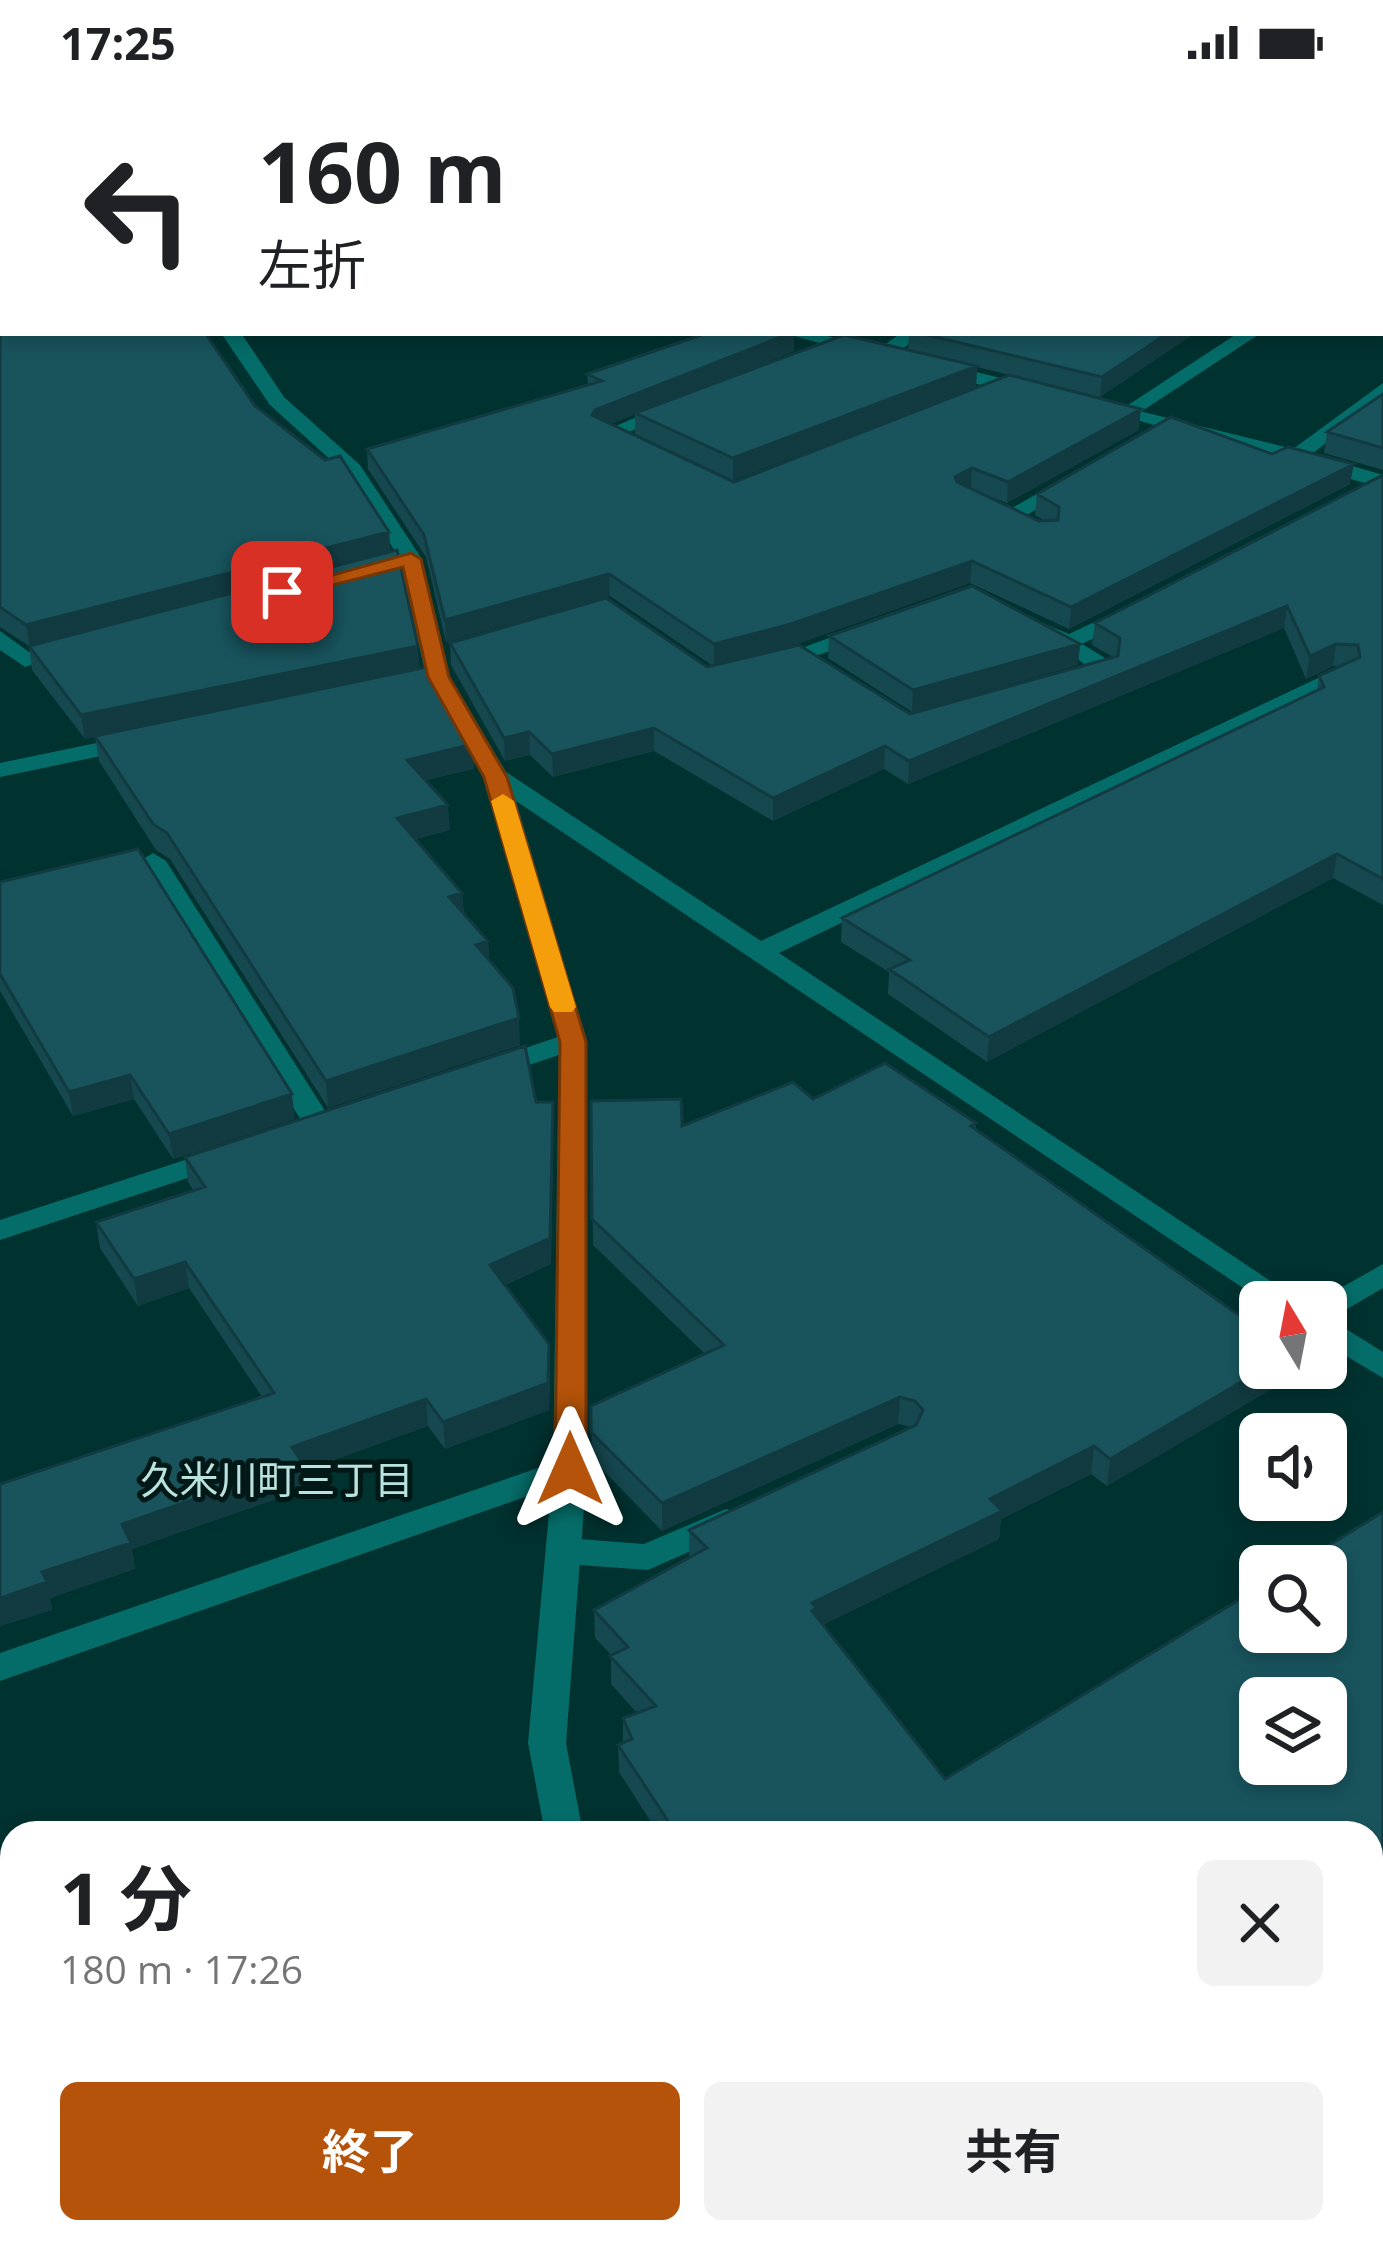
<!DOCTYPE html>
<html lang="ja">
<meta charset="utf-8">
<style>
body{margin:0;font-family:"Open Sans","Noto Sans JP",sans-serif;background:#f2f2f2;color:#202124;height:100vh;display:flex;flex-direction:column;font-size:45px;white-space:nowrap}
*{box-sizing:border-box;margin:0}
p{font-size:39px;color:#757577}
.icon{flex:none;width:66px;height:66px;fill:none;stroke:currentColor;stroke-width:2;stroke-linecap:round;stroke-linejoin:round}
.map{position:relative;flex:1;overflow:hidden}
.drawer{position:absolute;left:0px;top:1737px;width:1383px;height:423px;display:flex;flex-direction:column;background:#fff;border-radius:36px 36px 0 0;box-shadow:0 6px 18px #0003}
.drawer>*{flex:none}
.banner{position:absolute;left:0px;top:0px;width:1383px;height:252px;box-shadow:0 6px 18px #0003;background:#fff;color:#202124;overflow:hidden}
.needle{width:78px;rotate:350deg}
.controls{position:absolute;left:1239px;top:1197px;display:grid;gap:24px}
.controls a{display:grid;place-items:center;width:108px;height:108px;border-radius:18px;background:#fff;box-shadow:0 6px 18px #0003;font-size:60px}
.pin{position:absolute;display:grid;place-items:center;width:102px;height:102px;color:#fff;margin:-51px;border-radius:24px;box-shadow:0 6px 18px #0006}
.me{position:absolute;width:132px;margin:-66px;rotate:0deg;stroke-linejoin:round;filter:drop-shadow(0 0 9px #0008)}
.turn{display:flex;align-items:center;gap:42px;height:252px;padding:0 60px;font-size:54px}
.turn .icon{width:156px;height:156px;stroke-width:2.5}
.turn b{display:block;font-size:84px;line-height:102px}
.round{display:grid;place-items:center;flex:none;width:126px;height:126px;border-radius:18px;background:#f2f2f2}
.summary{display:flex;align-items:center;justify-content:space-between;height:204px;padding:0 60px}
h1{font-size:72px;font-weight:700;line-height:90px}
.button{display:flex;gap:24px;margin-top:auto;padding:24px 60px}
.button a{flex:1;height:138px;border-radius:18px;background:#b45309;color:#fff;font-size:48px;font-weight:700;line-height:138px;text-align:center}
.button a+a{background:#f2f2f2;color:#202124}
.status{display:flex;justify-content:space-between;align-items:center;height:84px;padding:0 60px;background:#fff;direction:ltr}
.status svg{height:33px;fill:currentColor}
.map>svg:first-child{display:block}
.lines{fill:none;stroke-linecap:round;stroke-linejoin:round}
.service{fill:#056d69;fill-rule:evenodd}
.minor{fill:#056d69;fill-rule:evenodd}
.wall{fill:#164850;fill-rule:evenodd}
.shaded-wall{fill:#123b41}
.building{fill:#19545d;stroke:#123b41;stroke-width:3;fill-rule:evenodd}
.route{fill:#b45309;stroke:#753606;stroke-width:3}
.slow{fill:#f59e0b}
.labels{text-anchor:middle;stroke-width:10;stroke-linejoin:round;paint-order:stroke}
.neighbourhood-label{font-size:39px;fill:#bae2de;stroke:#001816}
</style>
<div class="status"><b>17:25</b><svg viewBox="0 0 49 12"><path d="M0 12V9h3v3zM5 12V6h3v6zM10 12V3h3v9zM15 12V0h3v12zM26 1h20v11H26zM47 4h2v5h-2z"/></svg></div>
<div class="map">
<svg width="1383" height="2159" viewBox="0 0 1383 2159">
<rect width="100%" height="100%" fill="#003230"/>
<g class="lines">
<path class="service" d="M 1238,249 L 1261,249 L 1133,333 L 1116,329 Z
M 665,321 L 682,325 L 624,350 L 637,357 L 637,365 L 623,365 L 597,350 Z
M 1070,391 L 1081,397 L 1077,401 L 1015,438 L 999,438 L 996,433 Z
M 1069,552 L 1115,580 L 1115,590 L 1076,596 L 1076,586 L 1088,583 L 1057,559 Z
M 153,769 L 166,777 L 334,1041 L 329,1047 L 319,1050 L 304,1041 L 140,777 Z
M 570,1373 L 582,1377 L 587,1385 L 582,1393 L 0,1597 L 0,1569 Z
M 726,1425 L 738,1428 L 743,1437 L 738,1446 L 648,1486 L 566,1480 L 554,1476 L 548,1467 L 554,1458 L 566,1454 L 644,1460 Z
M 854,2148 L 913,2148 L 908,2159 L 849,2159 Z"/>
<path class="minor" d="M 221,249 L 241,249 L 284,313 L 360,381 L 422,475 L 450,593 L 506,688 L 761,857 L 1335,586 L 1351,586 L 1355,591 L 779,869 L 1302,1218 L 1264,1218 L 516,717 L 587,957 L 587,1385 L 566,1659 L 583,1749 L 545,1749 L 528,1659 L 553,1385 L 559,971 L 490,994 L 476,985 L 480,979 L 558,953 L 484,693 L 426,593 L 400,475 L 345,389 L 270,321 Z
M 784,249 L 818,249 L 874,266 L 864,272 Z
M 901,249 L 923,249 L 891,274 L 877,274 L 877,266 Z
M 940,279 L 1040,304 L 1043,308 L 1033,314 L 933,289 L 930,285 Z
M 1383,299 L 1383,315 L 1312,370 L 1383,391 L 1383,404 L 1093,324 L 1103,318 L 1293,365 Z
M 1126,523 L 1134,525 L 1134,535 L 1069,566 L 1028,545 L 1040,538 L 1069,550 Z
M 864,541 L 876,548 L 872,553 L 773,586 L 761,579 Z
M 0,547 L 29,568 L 68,557 L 80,564 L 25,583 L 0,566 Z
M 135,651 L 147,658 L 144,663 L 0,693 L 0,679 Z
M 222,1064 L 237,1073 L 233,1079 L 0,1156 L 0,1136 Z
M 1383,1180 L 1383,1204 L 1330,1235 L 1383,1268 L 1383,1294 L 1326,1260 L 1326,1218 L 1316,1218 Z
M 1371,1937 L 1383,1942 L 1383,1985 L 1371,1980 Z
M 619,2148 L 663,2148 L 665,2159 L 621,2159 Z"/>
</g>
<path class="wall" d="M 0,0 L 1383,0 L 1383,197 L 1380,197 L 1380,3 L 3,3 L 3,100 L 0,98 Z
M 0,125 L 255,322 L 391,468 L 420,585 L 474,685 L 426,696 L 450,746 L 416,755 L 462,809 L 464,830 L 488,857 L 489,876 L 520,961 L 328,1024 L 170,775 L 156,766 L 99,677 L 95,653 L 85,655 L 32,586 L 29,562 L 0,543 Z
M 909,249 L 1195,249 L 1100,313 L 977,283 L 976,303 L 733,396 L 635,350 L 635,330 L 611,340 L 734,398 L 1139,346 L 1007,419 L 974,406 L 1039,437 L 1045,437 L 1035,431 L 1037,410 L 1350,400 L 1069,545 L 970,499 L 791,562 L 745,574 L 910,630 L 1113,573 L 1092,561 L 1095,539 L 1383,391 L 1383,821 L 1333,794 L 987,978 L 888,910 L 889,888 L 841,858 L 842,834 L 1317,606 L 1319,592 L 1340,582 L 1333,582 L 1306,595 L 1284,544 L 908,700 L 884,685 L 773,737 L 654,667 L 553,693 L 530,671 L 505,677 L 451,581 L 450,559 L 707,583 L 713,582 L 610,512 L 446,558 L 426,473 L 368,385 L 367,365 L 588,301 L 587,290 L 794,267 L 694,307 L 908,266 Z
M 1383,310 L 1383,386 L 1324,369 L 1327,348 Z
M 829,552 L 1080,560 L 1078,581 L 912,628 L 828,574 Z
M 0,798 L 295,1035 L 173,1075 L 134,1015 L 73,1032 L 0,907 Z
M 885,979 L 976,1039 L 976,1045 L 1260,1246 L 1260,1284 L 1289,1284 L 1287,1296 L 1107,1402 L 1091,1390 L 1001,1435 L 999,1455 L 822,1541 L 945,1695 L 1260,1503 L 1260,1548 L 1326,1548 L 1326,1482 L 1295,1482 L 1383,1428 L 1383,1814 L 1375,1821 L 1371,1837 L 1371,1749 L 658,1749 L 619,1688 L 618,1661 L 623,1658 L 623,1634 L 637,1629 L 611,1600 L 611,1571 L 595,1554 L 594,1526 L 689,1474 L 689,1446 L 911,1343 L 898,1340 L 662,1447 L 592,1375 L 591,1322 L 705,1270 L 593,1161 L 591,1017 L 681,1015 L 682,1042 L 793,998 L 813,1015 ZM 1260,1614 L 1326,1614 L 1326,1680 L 1260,1680 Z
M 536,1018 L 553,1044 L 551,1180 L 505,1201 L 550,1287 L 549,1326 L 445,1365 L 428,1342 L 303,1387 L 305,1405 L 132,1465 L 135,1485 L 50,1514 L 52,1526 L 0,1542 L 262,1313 L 189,1204 L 138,1222 L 100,1164 L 96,1138 L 194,1107 L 188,1098 L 185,1073 Z
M 721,2148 L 750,2148 L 730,2159 Z
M 877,2148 L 1371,2148 L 1383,2159 L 876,2159 Z"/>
<path class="shaded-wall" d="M 791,249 L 794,249 L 794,267 L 595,346 L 592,331 L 595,326 Z
M 1168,249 L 1195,249 L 1100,313 L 1102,293 Z
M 977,282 L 976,303 L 733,396 L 733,374 Z
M 1141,325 L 1139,346 L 1007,419 L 1008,398 Z
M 1354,380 L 1350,400 L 1069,545 L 1071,523 Z
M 972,384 L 971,405 L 954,413 L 955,393 Z
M 389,448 L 391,469 L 30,563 L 26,541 Z
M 972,477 L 970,499 L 791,562 L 714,582 L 714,560 Z
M 609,490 L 610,512 L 446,558 L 445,536 Z
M 1287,522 L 1284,544 L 908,700 L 909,677 Z
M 1080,560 L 1078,581 L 912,628 L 913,606 Z
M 1336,560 L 1333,582 L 1306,595 L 1310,572 Z
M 418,562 L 420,586 L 85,655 L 81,631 Z
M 654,644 L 654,667 L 553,693 L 552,670 Z
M 529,648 L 530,671 L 505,677 L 504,654 Z
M 473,660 L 474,685 L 409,700 L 407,676 Z
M 885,662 L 884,685 L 773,737 L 773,714 Z
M 448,721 L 450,746 L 399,759 L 397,734 Z
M 1337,770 L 1333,794 L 987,978 L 989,953 Z
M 462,809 L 464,835 L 449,813 Z
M 488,857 L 489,883 L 476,861 Z
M 519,934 L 520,961 L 328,1024 L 326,997 Z
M 130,991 L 134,1015 L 73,1032 L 69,1008 Z
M 292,1010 L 295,1035 L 173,1075 L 169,1050 Z
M 553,1018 L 551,1180 L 491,1207 L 490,1181 Z
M 185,1178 L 189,1204 L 138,1222 L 134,1195 Z
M 549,1260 L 549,1326 L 445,1365 L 443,1338 Z
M 1265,1284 L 1289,1284 L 1287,1296 L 1107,1402 L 1110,1375 Z
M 900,1313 L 898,1340 L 662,1447 L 662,1419 Z
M 426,1315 L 428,1342 L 303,1387 L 305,1405 L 132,1465 L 135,1485 L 50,1514 L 52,1526 L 0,1542 L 0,1514 L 122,1440 L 292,1363 Z
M 1094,1362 L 1091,1390 L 1001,1435 L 999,1455 L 817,1544 L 811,1555 L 812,1519 L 990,1415 Z
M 1383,1791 L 1383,1814 L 1375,1821 L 1371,1837 L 1371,1800 Z
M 729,2148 L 750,2148 L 729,2159 Z"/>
<path class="building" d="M 0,0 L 1383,0 L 1383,58 L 1380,58 L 1380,3 L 3,3 L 3,84 L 0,82 Z
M 1380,74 L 1383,74 L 1383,177 L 1380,177 Z
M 0,125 L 3,125 L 3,249 L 205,249 L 255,322 L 325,376 L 340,372 L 389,448 L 26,541 L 0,523 Z
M 707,249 L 791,249 L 595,326 L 592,331 L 734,398 L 1009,291 L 1141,325 L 1008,398 L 972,384 L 955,393 L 957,398 L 1039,437 L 1058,436 L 1059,423 L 1037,410 L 1171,333 L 1272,370 L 1288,363 L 1354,380 L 1071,523 L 972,477 L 791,540 L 714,560 L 609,490 L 445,536 L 424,451 L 367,365 L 602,297 L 587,290 Z
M 919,249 L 1168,249 L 1102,293 Z
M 844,251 L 977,282 L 733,374 L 635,329 Z
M 1383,310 L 1383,364 L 1327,348 Z
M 1383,391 L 1383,795 L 1337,770 L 989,953 L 889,885 L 910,876 L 842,834 L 1324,603 L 1319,592 L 1360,573 L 1358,561 L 1336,560 L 1310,572 L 1287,522 L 909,677 L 885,662 L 773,714 L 654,644 L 552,670 L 529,648 L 504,654 L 450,559 L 606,514 L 707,583 L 799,561 L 910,630 L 1118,572 L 1120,554 L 1095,539 Z
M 397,466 L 418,562 L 81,631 L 29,562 Z
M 972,502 L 1080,560 L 913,606 L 829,552 Z
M 427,583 L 473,660 L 407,676 L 448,721 L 397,734 L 462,809 L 449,813 L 488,857 L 476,861 L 513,904 L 519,934 L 326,997 L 167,749 L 153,740 L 95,652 Z
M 138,765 L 292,1010 L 169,1050 L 130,991 L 69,1008 L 0,890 L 0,798 Z
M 525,962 L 536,1018 L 553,1018 L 550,1154 L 490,1181 L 549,1260 L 548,1299 L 443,1338 L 426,1315 L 292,1363 L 302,1378 L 122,1440 L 131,1459 L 42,1488 L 47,1498 L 0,1514 L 0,1400 L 274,1309 L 185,1178 L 134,1195 L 96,1138 L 205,1103 L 185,1073 Z
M 885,979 L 976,1039 L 971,1042 L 1260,1246 L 1260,1284 L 1265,1284 L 1110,1375 L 1094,1362 L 990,1415 L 1002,1427 L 812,1519 L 817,1524 L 812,1527 L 945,1695 L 1260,1503 L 1260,1548 L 1326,1548 L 1326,1482 L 1295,1482 L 1383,1428 L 1383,1791 L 1371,1800 L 1371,1749 L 676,1749 L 618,1661 L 632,1655 L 623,1634 L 656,1622 L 610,1572 L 628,1563 L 594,1526 L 707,1464 L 689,1446 L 916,1341 L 923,1326 L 915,1317 L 900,1313 L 662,1419 L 591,1348 L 591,1322 L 724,1261 L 592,1135 L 591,1017 L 681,1015 L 682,1042 L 793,998 L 813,1015 ZM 1260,1614 L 1326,1614 L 1326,1680 L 1260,1680 Z
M 1371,2029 L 1379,2038 L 1383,2035 L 1383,2159 L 1375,2159 L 1370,2154 L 1361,2159 L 894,2159 L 886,2148 L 1371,2148 Z"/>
<path class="route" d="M 411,469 L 421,475 L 449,593 L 507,693 L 586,958 L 586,1385 L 581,1393 L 559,1393 L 555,1385 L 560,958 L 484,693 L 428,593 L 403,483 L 282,514 L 272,508 Z"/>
<path class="slow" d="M 503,710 L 514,717 L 576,923 L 572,928 L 554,928 L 550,923 L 491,717 Z"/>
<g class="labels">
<g class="neighbourhood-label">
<text x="277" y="1410">久米川町三丁目</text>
</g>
</g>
</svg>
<div class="controls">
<a><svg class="needle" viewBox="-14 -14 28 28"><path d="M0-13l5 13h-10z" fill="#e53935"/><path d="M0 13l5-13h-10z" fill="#757577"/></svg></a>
<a><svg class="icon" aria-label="sound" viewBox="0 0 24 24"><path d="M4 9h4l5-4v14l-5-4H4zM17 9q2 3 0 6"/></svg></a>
<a><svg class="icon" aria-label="search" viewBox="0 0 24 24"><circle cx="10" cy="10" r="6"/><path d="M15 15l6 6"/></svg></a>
<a><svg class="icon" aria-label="layers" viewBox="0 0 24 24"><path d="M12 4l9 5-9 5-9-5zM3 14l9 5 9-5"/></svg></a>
</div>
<div class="pin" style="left:282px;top:508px;background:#d93025"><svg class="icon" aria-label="arrive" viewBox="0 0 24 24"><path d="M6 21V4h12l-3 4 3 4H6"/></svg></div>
<svg class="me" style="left:570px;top:1385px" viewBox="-20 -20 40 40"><path d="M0-17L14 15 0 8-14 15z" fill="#b45309" stroke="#fff" stroke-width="4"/></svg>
<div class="banner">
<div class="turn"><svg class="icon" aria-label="left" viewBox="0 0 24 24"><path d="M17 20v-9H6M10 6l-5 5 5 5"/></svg><div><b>160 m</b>左折</div></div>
</div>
<section class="drawer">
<div class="summary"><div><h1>1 分</h1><p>180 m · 17:26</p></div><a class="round"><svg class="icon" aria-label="close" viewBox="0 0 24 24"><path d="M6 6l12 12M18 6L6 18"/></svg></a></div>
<div class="button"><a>終了</a><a>共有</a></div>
</section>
</div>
